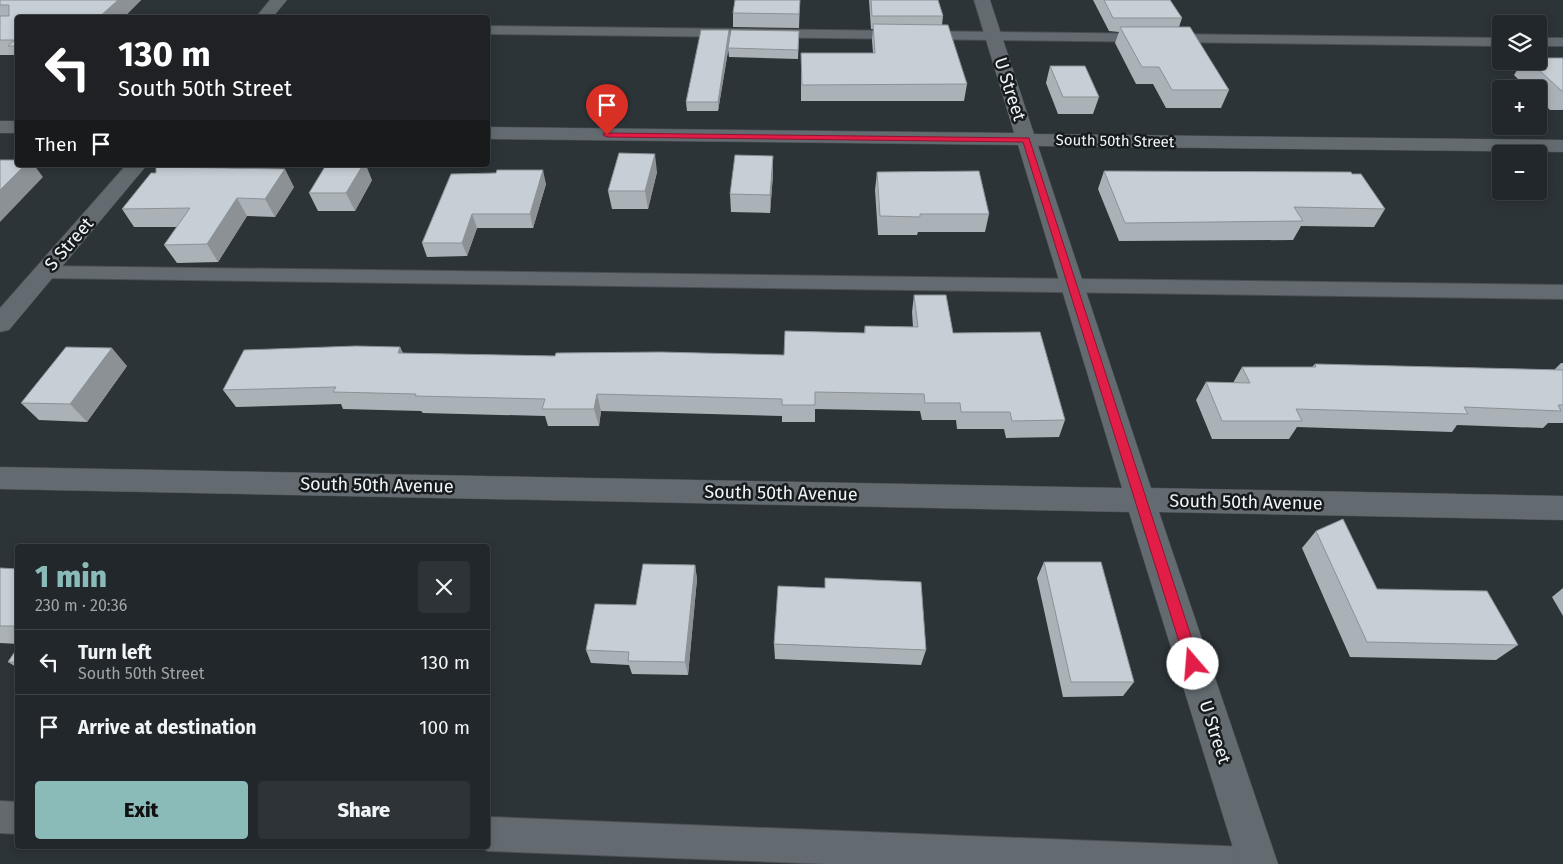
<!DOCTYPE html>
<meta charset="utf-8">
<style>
body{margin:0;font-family:"Fira Sans",sans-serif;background:#2d3336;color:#f1f3f6;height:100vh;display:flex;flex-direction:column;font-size:19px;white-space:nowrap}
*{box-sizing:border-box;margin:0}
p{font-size:16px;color:#a2a5a8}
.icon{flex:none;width:28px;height:28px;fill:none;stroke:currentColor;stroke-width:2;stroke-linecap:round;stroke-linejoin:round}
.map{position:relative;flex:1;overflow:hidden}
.sheet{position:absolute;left:15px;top:544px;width:475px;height:305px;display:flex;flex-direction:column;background:#21272a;border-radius:5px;box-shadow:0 2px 8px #0003,0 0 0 1px #3e4447}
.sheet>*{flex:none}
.top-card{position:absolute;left:15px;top:15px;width:475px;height:152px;border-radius:5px;box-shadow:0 2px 8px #0003,0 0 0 1px #3e4447;background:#202124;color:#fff;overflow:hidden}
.tools{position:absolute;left:1492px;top:15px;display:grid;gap:10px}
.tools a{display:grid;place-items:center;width:55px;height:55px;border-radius:5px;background:#21272a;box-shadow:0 2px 8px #0003,0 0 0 1px #3e4447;font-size:25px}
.pin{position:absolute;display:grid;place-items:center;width:42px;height:42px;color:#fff;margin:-51px -21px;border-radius:50% 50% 50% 0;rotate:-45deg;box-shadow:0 0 5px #0007}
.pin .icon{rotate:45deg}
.me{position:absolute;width:55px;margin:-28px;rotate:342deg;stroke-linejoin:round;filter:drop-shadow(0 0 4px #0008)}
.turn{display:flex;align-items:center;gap:18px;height:105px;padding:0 20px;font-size:22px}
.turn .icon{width:65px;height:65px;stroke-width:2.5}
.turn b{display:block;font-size:35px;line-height:42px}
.then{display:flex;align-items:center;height:48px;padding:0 20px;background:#0003;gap:10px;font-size:19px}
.round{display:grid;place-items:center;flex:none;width:52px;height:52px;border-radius:5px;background:#2d3336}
.headline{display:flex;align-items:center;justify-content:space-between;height:85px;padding:0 20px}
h1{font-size:30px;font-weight:800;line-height:38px;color:#8bbbb9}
.action{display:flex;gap:10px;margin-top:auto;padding:10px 20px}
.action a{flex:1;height:58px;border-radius:5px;background:#8bbbb9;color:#111;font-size:20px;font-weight:800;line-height:58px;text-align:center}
.action a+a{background:#2d3336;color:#f1f3f6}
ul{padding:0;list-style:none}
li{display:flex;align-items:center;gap:15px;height:65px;padding:0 20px;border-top:1px solid #3e4447}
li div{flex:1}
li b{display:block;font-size:19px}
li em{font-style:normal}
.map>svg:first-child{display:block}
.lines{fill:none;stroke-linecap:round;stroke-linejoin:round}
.service-casing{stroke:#4a4f54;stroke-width:2}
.minor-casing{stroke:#4a4f54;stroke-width:1}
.service{fill:#636b70;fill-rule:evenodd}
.minor{fill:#636b70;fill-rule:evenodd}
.wall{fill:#aab2b7}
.shaded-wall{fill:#8b9195}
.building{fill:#c6cfd5;stroke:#8b9195}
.route{fill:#e11d48;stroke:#92132f}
.labels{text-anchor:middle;stroke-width:5;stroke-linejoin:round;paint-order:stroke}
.far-street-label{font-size:15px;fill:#f0f5f8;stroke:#181b1d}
.street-label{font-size:18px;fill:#f0f5f8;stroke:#181b1d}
</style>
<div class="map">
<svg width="1563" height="864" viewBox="0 0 1563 864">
<rect width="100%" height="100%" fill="#2c3438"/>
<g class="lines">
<defs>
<path id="service" d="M 488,26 L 1501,38 L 1501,46 L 488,34 Z
M 1539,38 L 1563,38 L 1563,46 L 1539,46 Z
M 45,266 L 1563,285 L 1563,299 L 45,278 L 38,277 L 35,272 L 38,267 Z
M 0,801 L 18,802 L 18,834 L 0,833 Z
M 488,817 L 1248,847 L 1260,852 L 1265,864 L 826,864 L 488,851 L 478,846 L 488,846 Z"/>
<path id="minor" d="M 270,0 L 287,0 L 272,18 L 255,18 Z
M 974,0 L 990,0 L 1034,134 L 1563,140 L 1563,152 L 1038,146 L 1151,488 L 1563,496 L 1563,520 L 1159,512 L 1278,864 L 1238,864 L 1129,512 L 0,489 L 0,467 L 1122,488 L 1018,145 L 488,139 L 488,127 L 1014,133 Z
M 0,121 L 18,121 L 18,133 L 0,133 Z
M 126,165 L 147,165 L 9,330 L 0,332 L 0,308 Z"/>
</defs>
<use href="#service" class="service-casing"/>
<use href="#minor" class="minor-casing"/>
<use href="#service" class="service"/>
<use href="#minor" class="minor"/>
</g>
<path class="wall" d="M 0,0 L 141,0 L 123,18 L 18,18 L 18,59 L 14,55 L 0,55 Z
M 800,0 L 799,28 L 733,27 L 733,13 Z
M 869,0 L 938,0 L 943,16 L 942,25 L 967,84 L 964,101 L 801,101 L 801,53 L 873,53 L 872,40 L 873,29 L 871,29 Z
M 1093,0 L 1170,0 L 1182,18 L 1179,27 L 1229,90 L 1221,108 L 1166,108 L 1153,84 L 1136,84 L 1115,43 L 1119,32 L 1109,31 Z
M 729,30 L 730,39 L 718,111 L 687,111 L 686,102 Z
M 799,31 L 798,59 L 729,57 L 728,48 Z
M 1563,58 L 1563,110 L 1550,110 L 1539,99 L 1539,89 L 1528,89 L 1514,75 L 1523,61 L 1539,61 Z
M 1050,66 L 1099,97 L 1093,114 L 1058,114 L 1046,83 Z
M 1104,171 L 1385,209 L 1374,227 L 1301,226 L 1293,240 L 1119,241 L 1098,189 Z
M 657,172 L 648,209 L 612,209 L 608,191 Z
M 877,172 L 989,214 L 985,232 L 918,232 L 917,235 L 878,235 L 875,190 Z
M 496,173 L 546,184 L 533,228 L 477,228 L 467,256 L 427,257 L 422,243 Z
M 773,174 L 770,213 L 731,212 L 730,194 Z
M 372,180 L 355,211 L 318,211 L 309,193 Z
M 294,187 L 275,217 L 247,216 L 218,262 L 177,263 L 164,245 L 177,227 L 134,227 L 122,209 Z
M 914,295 L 953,333 L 1065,420 L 1059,437 L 1006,438 L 1004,429 L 957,429 L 956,420 L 922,420 L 920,411 L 815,409 L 815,422 L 782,422 L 782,416 L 601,411 L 599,426 L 548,426 L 545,416 L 423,413 L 421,411 L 343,409 L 341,404 L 236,407 L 223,390 L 400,347 L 403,353 L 555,356 L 784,355 L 864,333 L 865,326 L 913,327 L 912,312 Z
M 1561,363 L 1563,363 L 1563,423 L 1548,423 L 1543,428 L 1457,425 L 1452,432 L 1297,427 L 1289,439 L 1212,439 L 1196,400 L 1206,382 L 1233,383 L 1242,367 L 1312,367 L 1315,364 L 1554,370 Z
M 127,366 L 87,422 L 39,420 L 21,403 Z
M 1316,531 L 1377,589 L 1518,645 L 1496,660 L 1350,657 L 1302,548 Z
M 1044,562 L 1134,682 L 1123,696 L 1063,697 L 1037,578 Z
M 695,565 L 697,579 L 688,675 L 632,674 L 629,665 L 591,663 L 586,650 L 636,605 Z
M 0,568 L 18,569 L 18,644 L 0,643 Z
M 1563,588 L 1563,616 L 1552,597 Z
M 774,644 L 926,650 L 921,665 L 775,659 Z
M 18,647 L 18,668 L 8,662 Z"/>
<path class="shaded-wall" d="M 118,0 L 141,0 L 123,18 L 98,18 Z
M 729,30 L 730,39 L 718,111 L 718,102 Z
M 655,154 L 657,172 L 648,209 L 645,191 Z
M 773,156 L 773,174 L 770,213 L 770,195 Z
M 25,165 L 34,165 L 43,177 L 0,222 L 0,190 Z
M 363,165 L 366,165 L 372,180 L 355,211 L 346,193 Z
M 285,169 L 294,187 L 275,217 L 265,199 Z
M 543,170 L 546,184 L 533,228 L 530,214 Z
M 237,198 L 247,216 L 218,262 L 207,244 Z
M 472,214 L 477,228 L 467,256 L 462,243 Z
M 400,347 L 408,365 L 398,353 Z
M 112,348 L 127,366 L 87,422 L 70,404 Z
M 597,394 L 601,411 L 599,426 L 594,409 Z
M 695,565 L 697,579 L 688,675 L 685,662 Z"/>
<path class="building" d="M 0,0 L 118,0 L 98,18 L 18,18 L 18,46 L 8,46 L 15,40 L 0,40 L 0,16 L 9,16 L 9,5 L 0,5 Z
M 735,0 L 800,0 L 799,14 L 733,13 Z
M 871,0 L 938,0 L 943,16 L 872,16 Z
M 1104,0 L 1170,0 L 1182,18 L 1113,18 Z
M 873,24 L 948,25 L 967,84 L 802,85 L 801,53 L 875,53 Z
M 1120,27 L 1190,27 L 1229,90 L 1172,90 L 1159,67 L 1142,67 Z
M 701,30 L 729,30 L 718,102 L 686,102 Z
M 731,30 L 799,31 L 798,50 L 728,48 Z
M 1539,58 L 1563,58 L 1563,92 L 1529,61 L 1539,61 Z
M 1050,66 L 1085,66 L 1099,97 L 1063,97 Z
M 619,153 L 655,154 L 645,191 L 608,191 Z
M 735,155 L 773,156 L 770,195 L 730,194 Z
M 0,160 L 18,160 L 18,165 L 25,165 L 0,190 Z
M 326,165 L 363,165 L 346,193 L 309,193 Z
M 156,167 L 285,169 L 265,199 L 237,198 L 207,244 L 164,245 L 190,208 L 122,209 L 151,173 L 156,173 Z
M 497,170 L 543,170 L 530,214 L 472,214 L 462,243 L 422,243 L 451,174 L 496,173 Z
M 979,171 L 989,214 L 920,214 L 920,217 L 880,216 L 877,172 Z
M 1104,171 L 1351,172 L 1352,174 L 1361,174 L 1385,209 L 1294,207 L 1303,221 L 1125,223 Z
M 914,295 L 946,295 L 953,333 L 1040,332 L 1065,420 L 1012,421 L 1010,412 L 961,412 L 960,403 L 925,403 L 924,394 L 815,392 L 815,405 L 782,405 L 782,399 L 597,394 L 594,409 L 542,409 L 545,399 L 415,396 L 416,394 L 333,392 L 336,387 L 223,390 L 244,350 L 356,346 L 400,347 L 398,353 L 555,356 L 556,353 L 660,352 L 784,355 L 785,331 L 865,333 L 865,326 L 918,327 Z
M 66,347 L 112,348 L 70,404 L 21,403 Z
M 1315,364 L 1563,370 L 1563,405 L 1558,405 L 1561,411 L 1464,407 L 1468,414 L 1296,409 L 1302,421 L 1222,421 L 1206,382 L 1250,383 L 1242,367 L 1316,367 Z
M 1343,519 L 1377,589 L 1487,591 L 1518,645 L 1367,642 L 1316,531 Z
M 1044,562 L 1101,562 L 1134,682 L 1071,682 Z
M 643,564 L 695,565 L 685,662 L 628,661 L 629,652 L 586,650 L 595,604 L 636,605 Z
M 0,568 L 18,569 L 18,626 L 0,626 Z
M 825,578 L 921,582 L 926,650 L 774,644 L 778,586 L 825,588 Z
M 18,647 L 18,662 L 8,662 Z"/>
<path class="route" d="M 604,133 L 1029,138 L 1200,664 L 1198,669 L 1193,671 L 1188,669 L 1186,664 L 1023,142 L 607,137 L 603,135 Z"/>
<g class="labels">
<g class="far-street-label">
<text transform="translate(1115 141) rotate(1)" y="5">South 50th Street</text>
</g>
<g class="street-label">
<text transform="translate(1010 89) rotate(72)" y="6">U Street</text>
<text transform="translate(69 244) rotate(-49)" y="6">S Street</text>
<text transform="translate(377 485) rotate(1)" y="6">South 50th Avenue</text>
<text transform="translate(781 493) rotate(1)" y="6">South 50th Avenue</text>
<text transform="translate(1246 502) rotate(1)" y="6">South 50th Avenue</text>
<text transform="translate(1215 732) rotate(72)" y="6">U Street</text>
</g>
</g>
</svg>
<div class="tools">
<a><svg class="icon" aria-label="layers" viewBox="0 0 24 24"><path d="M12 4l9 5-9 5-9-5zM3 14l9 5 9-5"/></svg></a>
<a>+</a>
<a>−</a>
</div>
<div class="pin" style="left:607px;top:135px;background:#d93025"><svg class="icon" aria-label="arrive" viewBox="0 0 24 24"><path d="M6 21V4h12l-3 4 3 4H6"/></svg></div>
<svg class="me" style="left:1193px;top:664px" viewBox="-20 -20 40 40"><circle r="19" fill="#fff"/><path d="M0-13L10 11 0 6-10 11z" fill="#e11d48"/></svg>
<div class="top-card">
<div class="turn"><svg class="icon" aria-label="left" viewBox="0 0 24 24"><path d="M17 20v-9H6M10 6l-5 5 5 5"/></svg><div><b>130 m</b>South 50th Street</div></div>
<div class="then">Then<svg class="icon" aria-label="arrive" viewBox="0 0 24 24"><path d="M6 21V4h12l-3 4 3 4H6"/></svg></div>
</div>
<section class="sheet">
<div class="headline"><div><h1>1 min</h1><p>230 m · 20:36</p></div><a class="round"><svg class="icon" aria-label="close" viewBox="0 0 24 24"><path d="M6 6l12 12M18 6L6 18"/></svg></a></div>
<ul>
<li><svg class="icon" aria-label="left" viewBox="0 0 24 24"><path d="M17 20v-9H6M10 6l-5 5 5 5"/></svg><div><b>Turn left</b><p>South 50th Street</p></div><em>130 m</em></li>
<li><svg class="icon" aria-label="arrive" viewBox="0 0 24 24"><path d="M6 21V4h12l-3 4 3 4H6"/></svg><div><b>Arrive at destination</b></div><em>100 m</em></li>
</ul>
<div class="action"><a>Exit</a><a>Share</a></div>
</section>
</div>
